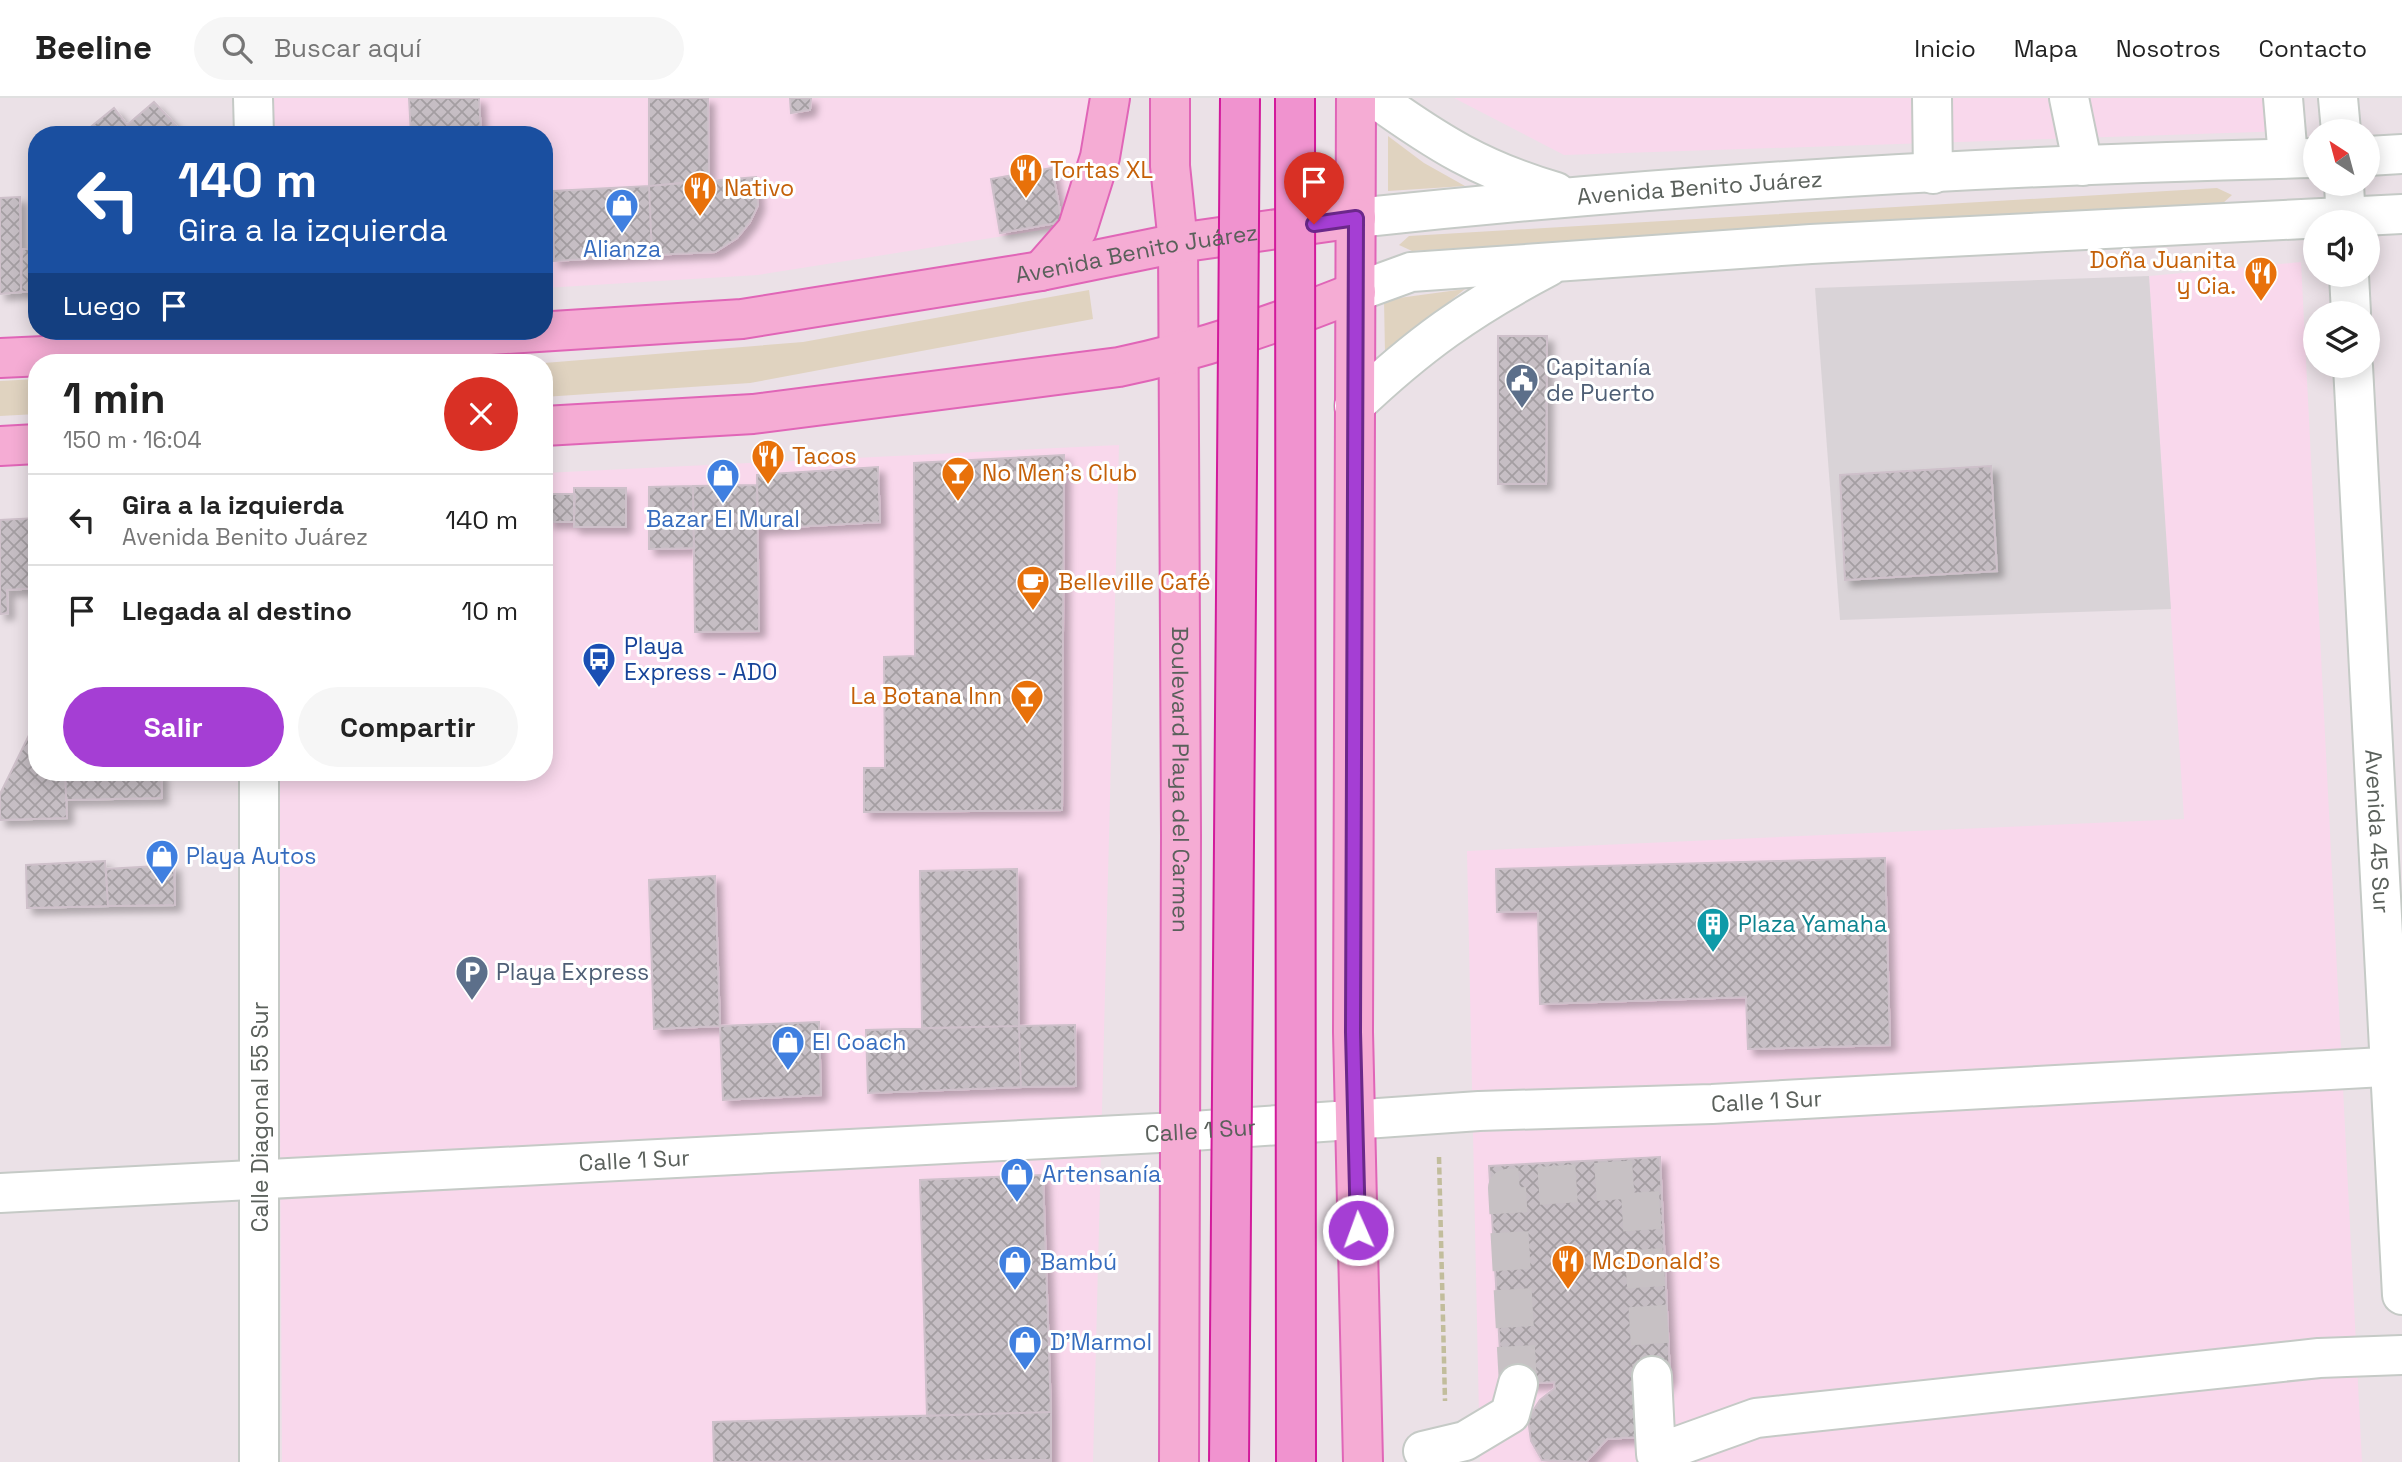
<!DOCTYPE html>
<html lang="es">
<meta charset="utf-8">
<style>
body{margin:0;font-family:"Space Grotesk",sans-serif;background:#f6f6f6;color:#222;height:100vh;display:flex;flex-direction:column;font-size:26px;white-space:nowrap}
*{box-sizing:border-box;margin:0}
p{font-size:23px;color:#767676}
.icon{flex:none;width:38px;height:38px;fill:none;stroke:currentColor;stroke-width:2;stroke-linecap:round;stroke-linejoin:round}
.map{position:relative;flex:1;overflow:hidden}
.drawer{position:absolute;left:28px;top:256px;width:525px;height:427px;display:flex;flex-direction:column;background:#fff;border-radius:28px;box-shadow:0 4px 18px #0003}
.drawer>*{flex:none}
.banner{position:absolute;left:28px;top:28px;width:525px;height:214px;border-radius:28px;box-shadow:0 4px 18px #0003;background:#1a4fa0;color:#fff;overflow:hidden}
.needle{width:46px;rotate:324deg}
.tools{position:absolute;left:2303px;top:21px;display:grid;gap:14px}
.tools a{display:grid;place-items:center;width:77px;height:77px;border-radius:50%;background:#fff;box-shadow:0 4px 18px #0003;font-size:35px}
.pin{position:absolute;display:grid;place-items:center;width:60px;height:60px;color:#fff;margin:-72px -30px;border-radius:50% 50% 50% 0;rotate:-45deg;box-shadow:0 0 7px #0007}
.pin .icon{rotate:45deg}
.me{position:absolute;width:77px;margin:-38px;rotate:358deg;stroke-linejoin:round;filter:drop-shadow(0 0 5px #0008)}
.turn{display:flex;align-items:center;gap:24px;height:147px;padding:0 35px;font-size:32px}
.turn .icon{width:91px;height:91px;stroke-width:2.5}
.turn b{display:block;font-size:49px;line-height:60px}
.then{display:flex;align-items:center;height:66px;padding:0 35px;background:#0003;gap:14px;font-size:26px}
.round{display:grid;place-items:center;flex:none;width:74px;height:74px;border-radius:37px;background:#f6f6f6}
.summary{display:flex;align-items:center;justify-content:space-between;height:119px;padding:0 35px}
h1{font-size:42px;font-weight:800;line-height:52px}
.primary-button{display:flex;gap:14px;margin-top:auto;padding:14px 35px}
.primary-button a{flex:1;height:80px;border-radius:42px;background:#a53ed4;color:#fff;font-size:28px;font-weight:800;line-height:80px;text-align:center}
.primary-button a+a{background:#f6f6f6;color:#222}
ul{padding:0;list-style:none}
li{display:flex;align-items:center;gap:21px;height:91px;padding:0 35px;border-top:2px solid #e0e0e0}
li div{flex:1}
li b{display:block;font-size:26px}
li em{font-style:normal}
header{display:flex;align-items:center;gap:42px;box-sizing:border-box;height:98px;padding:0 35px;background:#fff;border-bottom:2px solid #e0e0e0}
header strong{font-size:33px}
nav{display:flex;gap:38px;margin-inline-start:auto;font-size:24px}
.search{width:490px;height:63px;background:#f6f6f6;display:flex;align-items:center;gap:18px;box-sizing:border-box;padding:0 24px;border-radius:38px;color:#767676;font-size:26px}
.map>svg:first-child{display:block}
.commercial{fill:#f9d8ec}
.industrial{fill:#d9d3d7}
.green{fill:#e0d3c0}
.building{fill:url(#building-cross-hatch);stroke:#cec0ca;stroke-width:2;filter:url(#shadow)}
.lines{fill:none;stroke-linecap:round;stroke-linejoin:round}
.minor-tunnel{stroke:#c7c1c4;stroke-width:38;stroke-dasharray:38 19;stroke-linecap:butt}
.minor-casing{stroke:#c5cac6;stroke-width:42}
.major-casing{stroke:#e065b7;stroke-width:42}
.path{stroke:#c2bd9c;stroke-width:4.5;stroke-dasharray:7 3.5;stroke-linecap:butt}
.minor{stroke:#fff;stroke-width:38}
.major{stroke:#f5acd4;stroke-width:38}
.highway-bridge-casing{stroke:#d21a9b;stroke-width:42;stroke-linecap:butt}
.highway-bridge{stroke:#f093cf;stroke-width:38}
.route-casing{stroke:#6b288a;stroke-width:18}
.route{stroke:#a53ed4;stroke-width:12}
.labels{text-anchor:middle;stroke-width:6;stroke-linejoin:round;paint-order:stroke}
.food-label{font-size:23px;fill:#c56008;stroke:#fff;text-anchor:start}
.street-label{font-size:23px;fill:#5a605b;stroke:#fff}
.shop-label{font-size:23px;fill:#366cbe;stroke:#fff;text-anchor:start}
.service-label{font-size:23px;fill:#4e5e75;stroke:#fff;text-anchor:start}
.transit-label{font-size:23px;fill:#164399;stroke:#fff;text-anchor:start}
.culture-label{font-size:23px;fill:#0d838f;stroke:#fff;text-anchor:start}
</style>
<header>
<strong>Beeline</strong>
<div class="search"><svg class="icon" aria-label="search" viewBox="0 0 24 24"><circle cx="10" cy="10" r="6"/><path d="M15 15l6 6"/></svg>Buscar aquí</div>
<nav><a>Inicio</a><a>Mapa</a><a>Nosotros</a><a>Contacto</a></nav>
</header>
<div class="map">
<svg width="2402" height="1364" viewBox="0 0 2402 1364">
<defs>
<pattern id="building-cross-hatch" width="8" height="8" patternUnits="userSpaceOnUse" patternTransform="scale(1.75)"><rect width="8" height="8" fill="#c6bec4"/><path d="M0 0l8 8M0 8l8-8" fill="none" stroke="#a49ea2"/></pattern>
<filter id="shadow"><feDropShadow dx="6" dy="6" stdDeviation="3.5" flood-color="#0004"/></filter>
</defs>
<rect width="100%" height="100%" fill="#ebe1e7"/>
<path class="commercial" d="M 272,0 L 1093,0 L 1066,128 L 758,177 L 544,190 L 544,37 L 272,37 Z
M 1454,0 L 2285,0 L 2287,33 L 1564,57 Z
M 2301,164 L 2362,1364 L 1480,1364 L 1467,753 L 2184,721 L 2149,178 Z
M 1119,347 L 1093,1364 L 282,1364 L 278,674 L 544,674 L 544,375 Z"/>
<path class="industrial" d="M 2149,178 L 2171,511 L 1840,522 L 1815,190 Z"/>
<path class="green" d="M 1388,38 L 1424,65 L 1465,88 L 1388,93 Z
M 2217,90 L 2232,97 L 2223,105 L 1412,153 L 1399,147 L 1409,138 Z
M 1465,191 L 1385,255 L 1384,202 Z
M 1089,192 L 1093,221 L 750,285 L 544,299 L 544,265 L 803,244 Z
M 37,281 L 37,316 L 0,318 L 0,283 Z"/>
<path class="building" d="M 409,0 L 479,0 L 481,37 L 411,37 Z
M 649,0 L 708,0 L 709,82 L 649,88 Z
M 790,0 L 811,0 L 810,12 L 791,15 Z
M 154,4 L 180,32 L 175,37 L 82,36 L 114,10 L 127,27 Z
M 1052,70 L 1062,124 L 1000,135 L 991,81 Z
M 756,79 L 758,107 L 750,124 L 737,140 L 715,154 L 652,157 L 649,88 Z
M 649,88 L 652,157 L 554,163 L 553,93 Z
M 20,99 L 21,194 L 0,196 L 0,100 Z
M 22,151 L 37,151 L 37,194 L 21,194 Z
M 1498,238 L 1547,238 L 1546,386 L 1498,386 Z
M 1064,357 L 1062,712 L 864,714 L 864,670 L 885,670 L 884,559 L 915,558 L 914,365 Z
M 1991,368 L 1997,473 L 1845,482 L 1840,377 Z
M 878,369 L 880,424 L 758,431 L 757,377 Z
M 757,387 L 759,533 L 695,534 L 693,388 Z
M 693,388 L 694,450 L 649,451 L 649,389 Z
M 574,390 L 626,390 L 626,429 L 574,429 Z
M 548,396 L 575,396 L 574,424 L 548,424 Z
M 37,420 L 37,490 L 7,492 L 8,515 L 0,516 L 0,422 Z
M 37,621 L 37,674 L 65,674 L 67,720 L 0,722 L 0,696 Z
M 65,674 L 161,674 L 162,700 L 66,702 Z
M 1885,760 L 1890,947 L 1748,951 L 1746,899 L 1540,906 L 1538,813 L 1497,814 L 1496,771 Z
M 105,763 L 108,808 L 27,810 L 26,767 Z
M 174,767 L 175,807 L 108,808 L 106,771 Z
M 1017,771 L 1019,928 L 922,930 L 920,773 Z
M 715,778 L 720,928 L 654,931 L 649,782 Z
M 819,924 L 821,997 L 723,1002 L 720,928 Z
M 1075,927 L 1076,988 L 1021,989 L 1019,928 Z
M 1019,928 L 1021,989 L 868,995 L 866,932 Z
M 1660,1059 L 1670,1278 L 1638,1339 L 1607,1341 L 1586,1364 L 1542,1362 L 1531,1343 L 1528,1321 L 1540,1302 L 1555,1290 L 1554,1284 L 1502,1287 L 1489,1068 Z
M 1043,1077 L 1051,1314 L 927,1318 L 920,1082 Z
M 1051,1314 L 1051,1362 L 714,1364 L 713,1324 Z
M 988,1362 L 1051,1362 L 1051,1364 L 988,1364 Z"/>
<g class="lines">
<path class="minor-tunnel" d="M 1518,1286 L 1507,1090 L 1639,1081 L 1652,1278"/>
<defs>
<g id="minor">
<path d="M 253,0 L 254,37"/>
<path d="M 1375,0 C 1438,45 1481,72 1556,94"/>
<path d="M 1932,0 L 1933,76"/>
<path d="M 2069,0 L 2083,68"/>
<path d="M 2283,0 L 2288,60"/>
<path d="M 2338,0 L 2341,33"/>
<path d="M 2368,58 L 2402,56"/>
<path d="M 2344,86 L 2346,124"/>
<path id="s1" d="M 1356,120 C 1673,86 1996,67 2315,60"/>
<path d="M 2349,177 L 2351,215"/>
<path d="M 1356,194 L 1411,174 L 1811,146 L 2402,116"/>
<path id="s2" d="M 2353,268 L 2402,1197"/>
<path d="M 1354,308 C 1418,247 1470,210 1548,169"/>
<path d="M 259,674 L 259,1364"/>
<path id="s3" d="M 0,1095 L 1178,1034 L 1479,1013 L 1712,1006 L 2402,968"/>
<path d="M 1652,1278 L 1656,1356 L 1756,1320 L 2319,1260 L 2402,1257"/>
<path d="M 1423,1353 L 1465,1343 L 1510,1316 L 1518,1286"/>
</g>
<g id="major">
<path id="s4" d="M 1170,0 L 1170,68 L 1178,145 L 1181,737 L 1179,1364"/>
<path d="M 1356,0 L 1353,934 L 1363,1364"/>
<path d="M 1041,173 L 1077,132 L 1100,59 L 1110,0"/>
<path id="s5" d="M 0,260 L 459,239 L 742,221 L 1041,173 L 1178,145 L 1356,120"/>
<path d="M 544,328 L 753,316 L 1119,269 C 1201,252 1278,225 1356,194"/>
<path d="M 0,348 L 37,346"/>
</g>
</defs>
<use href="#minor" class="minor-casing"/>
<use href="#major" class="major-casing"/>
<path class="path" d="M 1439,1059 L 1445,1303"/>
<use href="#minor" class="minor"/>
<use href="#major" class="major"/>
<defs>
<path id="highway-bridge" d="M 1295,0 L 1296,1364
M 1229,1364 L 1240,0"/>
</defs>
<use href="#highway-bridge" class="highway-bridge-casing"/>
<use href="#highway-bridge" class="highway-bridge"/>
</g>
<g class="lines">
<defs>
<path id="route" d="M 1314,126 L 1356,120 L 1353,934 L 1358,1132"/>
</defs>
<use href="#route" class="route-casing"/>
<use href="#route" class="route"/>
</g>
<defs>
<symbol id="restaurant-pin" viewBox="-11 -11 22 30"><path d="M0 17L-7.5 6A9.5 9.5 0 1 1 7.5 6Z" fill="#e8710a" stroke="#fff"/><path d="M-5-6h1v4h1v-4h1v4h1v-4h1v5L-1.5 .5V6h-2V.5L-5-1ZM5-6V6H3V1.5H1.5Q1.5-4 5-6Z" fill="#fff"/></symbol>
<symbol id="shop-pin" viewBox="-11 -11 22 30"><path d="M0 17L-7.5 6A9.5 9.5 0 1 1 7.5 6Z" fill="#3f7fe0" stroke="#fff"/><path d="M-5-2.5h2.3a2.7 3.5 0 0 1 5.4 0H5L5.5 6h-11ZM-1.5-2.5h3a1.5 2.3 0 0 0-3 0Z" fill="#fff"/></symbol>
<symbol id="civic-pin" viewBox="-11 -11 22 30"><path d="M0 17L-7.5 6A9.5 9.5 0 1 1 7.5 6Z" fill="#5c6f8a" stroke="#fff"/><path d="M-.6-6.5H3V-4.5H.6V-3L4-1V1h2V6H-6V1h2V-1L-.6-3ZM-1.2 2.5V6h2.4V2.5Z" fill="#fff"/></symbol>
<symbol id="bar-pin" viewBox="-11 -11 22 30"><path d="M0 17L-7.5 6A9.5 9.5 0 1 1 7.5 6Z" fill="#e8710a" stroke="#fff"/><path d="M-6-5H6L.8 .8V4.5H3.5V6h-7V4.5H-.8V.8Z" fill="#fff"/></symbol>
<symbol id="cafe-pin" viewBox="-11 -11 22 30"><path d="M0 17L-7.5 6A9.5 9.5 0 1 1 7.5 6Z" fill="#e8710a" stroke="#fff"/><path d="M-5.5-4.5H6V0H3Q3 3.5 0 3.5H-2.5Q-5.5 3.5-5.5 0ZM3-3.2v2h1.7v-2ZM-6 4.5H4V6H-6Z" fill="#fff"/></symbol>
<symbol id="bus-pin" viewBox="-11 -11 22 30"><path d="M0 17L-7.5 6A9.5 9.5 0 1 1 7.5 6Z" fill="#1a4fb4" stroke="#fff"/><path d="M-5-6H5V4H4V6H2V4H-2V6H-4V4H-5ZM-3.5-4V0h7V-4ZM-3.5 1.2v1.5H-2V1.2ZM2 1.2v1.5H3.5V1.2Z" fill="#fff"/></symbol>
<symbol id="building-pin" viewBox="-11 -11 22 30"><path d="M0 17L-7.5 6A9.5 9.5 0 1 1 7.5 6Z" fill="#0f9aa8" stroke="#fff"/><path d="M-4-6H4V6H1V3H-1V6H-4ZM-2.5-4.3h1.7v1.8h-1.7ZM.8-4.3h1.7v1.8H.8ZM-2.5-1h1.7V.8h-1.7ZM.8-1h1.7V.8H.8Z" fill="#fff"/></symbol>
<symbol id="parking-pin" viewBox="-11 -11 22 30"><path d="M0 17L-7.5 6A9.5 9.5 0 1 1 7.5 6Z" fill="#5c6f8a" stroke="#fff"/><path d="M-3.5-5.5H1a3.5 3.5 0 0 1 0 7H-1V5.5H-3.5ZM-1-3.4V-.6H.8a1.4 1.4 0 0 0 0-2.8Z" fill="#fff"/></symbol>
</defs>
<g fill-rule="evenodd">
<use href="#restaurant-pin" x="1007" y="53" width="38" height="52"/>
<use href="#restaurant-pin" x="681" y="71" width="38" height="52"/>
<use href="#shop-pin" x="603" y="88" width="38" height="52"/>
<use href="#restaurant-pin" x="2242" y="156" width="38" height="52"/>
<use href="#civic-pin" x="1503" y="263" width="38" height="52"/>
<use href="#restaurant-pin" x="749" y="339" width="38" height="52"/>
<use href="#bar-pin" x="939" y="356" width="38" height="52"/>
<use href="#shop-pin" x="704" y="358" width="38" height="52"/>
<use href="#cafe-pin" x="1014" y="465" width="38" height="52"/>
<use href="#bus-pin" x="580" y="542" width="38" height="52"/>
<use href="#bar-pin" x="1008" y="579" width="38" height="52"/>
<use href="#shop-pin" x="143" y="739" width="38" height="52"/>
<use href="#building-pin" x="1694" y="807" width="38" height="52"/>
<use href="#parking-pin" x="453" y="855" width="38" height="52"/>
<use href="#shop-pin" x="769" y="925" width="38" height="52"/>
<use href="#shop-pin" x="998" y="1057" width="38" height="52"/>
<use href="#restaurant-pin" x="1549" y="1144" width="38" height="52"/>
<use href="#shop-pin" x="996" y="1145" width="38" height="52"/>
<use href="#shop-pin" x="1006" y="1225" width="38" height="52"/>
</g>
<g class="labels">
<g class="food-label">
<text x="1050" y="80">Tortas XL</text>
<text x="724" y="98">Nativo</text>
<text x="2236" y="170" text-anchor="end">Doña Juanita<tspan x="2236" dy="26">y Cia.</tspan></text>
<text x="792" y="366">Tacos</text>
<text x="982" y="383">No Men's Club</text>
<text x="1058" y="492">Belleville Café</text>
<text x="1002" y="606" text-anchor="end">La Botana Inn</text>
<text x="1592" y="1171">McDonald's</text>
</g>
<g class="street-label">
<text dy="8" stroke="none"><textPath href="#s1" startOffset="345">Avenida Benito Juárez</textPath></text>
<text dy="8" stroke="none"><textPath href="#s5" startOffset="1143">Avenida Benito Juárez</textPath></text>
<text dy="8" stroke="none"><textPath href="#s4" startOffset="682">Boulevard Playa del Carmen</textPath></text>
<text dy="8" stroke="none"><textPath href="#s2" startOffset="466">Avenida 45 Sur</textPath></text>
<text dy="8" stroke="none"><textPath href="#s3" startOffset="1769">Calle 1 Sur</textPath></text>
<text transform="translate(260 1019) rotate(-90)" y="8">Calle Diagonal 55 Sur</text>
<text dy="8" stroke="none"><textPath href="#s3" startOffset="1202">Calle 1 Sur</textPath></text>
<text dy="8" stroke="none"><textPath href="#s3" startOffset="635">Calle 1 Sur</textPath></text>
</g>
<g class="shop-label">
<text x="622" y="159" text-anchor="middle">Alianza</text>
<text x="723" y="429" text-anchor="middle">Bazar El Mural</text>
<text x="186" y="766">Playa Autos</text>
<text x="812" y="952">El Coach</text>
<text x="1042" y="1084">Artensanía</text>
<text x="1040" y="1172">Bambú</text>
<text x="1050" y="1252">D'Marmol</text>
</g>
<g class="service-label">
<text x="1546" y="277">Capitanía<tspan x="1546" dy="26">de Puerto</tspan></text>
<text x="496" y="882">Playa Express</text>
</g>
<g class="transit-label">
<text x="624" y="556">Playa<tspan x="624" dy="26">Express - ADO</tspan></text>
</g>
<g class="culture-label">
<text x="1738" y="834">Plaza Yamaha</text>
</g>
</g>
</svg>
<div class="tools">
<a><svg class="needle" viewBox="-14 -14 28 28"><path d="M0-13l5 13h-10z" fill="#e53935"/><path d="M0 13l5-13h-10z" fill="#767676"/></svg></a>
<a><svg class="icon" aria-label="sound" viewBox="0 0 24 24"><path d="M4 9h4l5-4v14l-5-4H4zM17 9q2 3 0 6"/></svg></a>
<a><svg class="icon" aria-label="layers" viewBox="0 0 24 24"><path d="M12 4l9 5-9 5-9-5zM3 14l9 5 9-5"/></svg></a>
</div>
<div class="pin" style="left:1314px;top:126px;background:#d93025"><svg class="icon" aria-label="arrive" viewBox="0 0 24 24"><path d="M6 21V4h12l-3 4 3 4H6"/></svg></div>
<svg class="me" style="left:1358px;top:1132px" viewBox="-20 -20 40 40"><circle r="17" fill="#a53ed4" stroke="#fff" stroke-width="3"/><path d="M0-11L8 9 0 5-8 9z" fill="#fff"/></svg>
<div class="banner">
<div class="turn"><svg class="icon" aria-label="left" viewBox="0 0 24 24"><path d="M17 20v-9H6M10 6l-5 5 5 5"/></svg><div><b>140 m</b>Gira a la izquierda</div></div>
<div class="then">Luego<svg class="icon" aria-label="arrive" viewBox="0 0 24 24"><path d="M6 21V4h12l-3 4 3 4H6"/></svg></div>
</div>
<section class="drawer">
<div class="summary"><div><h1>1 min</h1><p>150 m · 16:04</p></div><a class="round" style="background:#d93025;color:#fff"><svg class="icon" aria-label="close" viewBox="0 0 24 24"><path d="M6 6l12 12M18 6L6 18"/></svg></a></div>
<ul>
<li><svg class="icon" aria-label="left" viewBox="0 0 24 24"><path d="M17 20v-9H6M10 6l-5 5 5 5"/></svg><div><b>Gira a la izquierda</b><p>Avenida Benito Juárez</p></div><em>140 m</em></li>
<li><svg class="icon" aria-label="arrive" viewBox="0 0 24 24"><path d="M6 21V4h12l-3 4 3 4H6"/></svg><div><b>Llegada al destino</b></div><em>10 m</em></li>
</ul>
<div class="primary-button"><a>Salir</a><a>Compartir</a></div>
</section>
</div>
